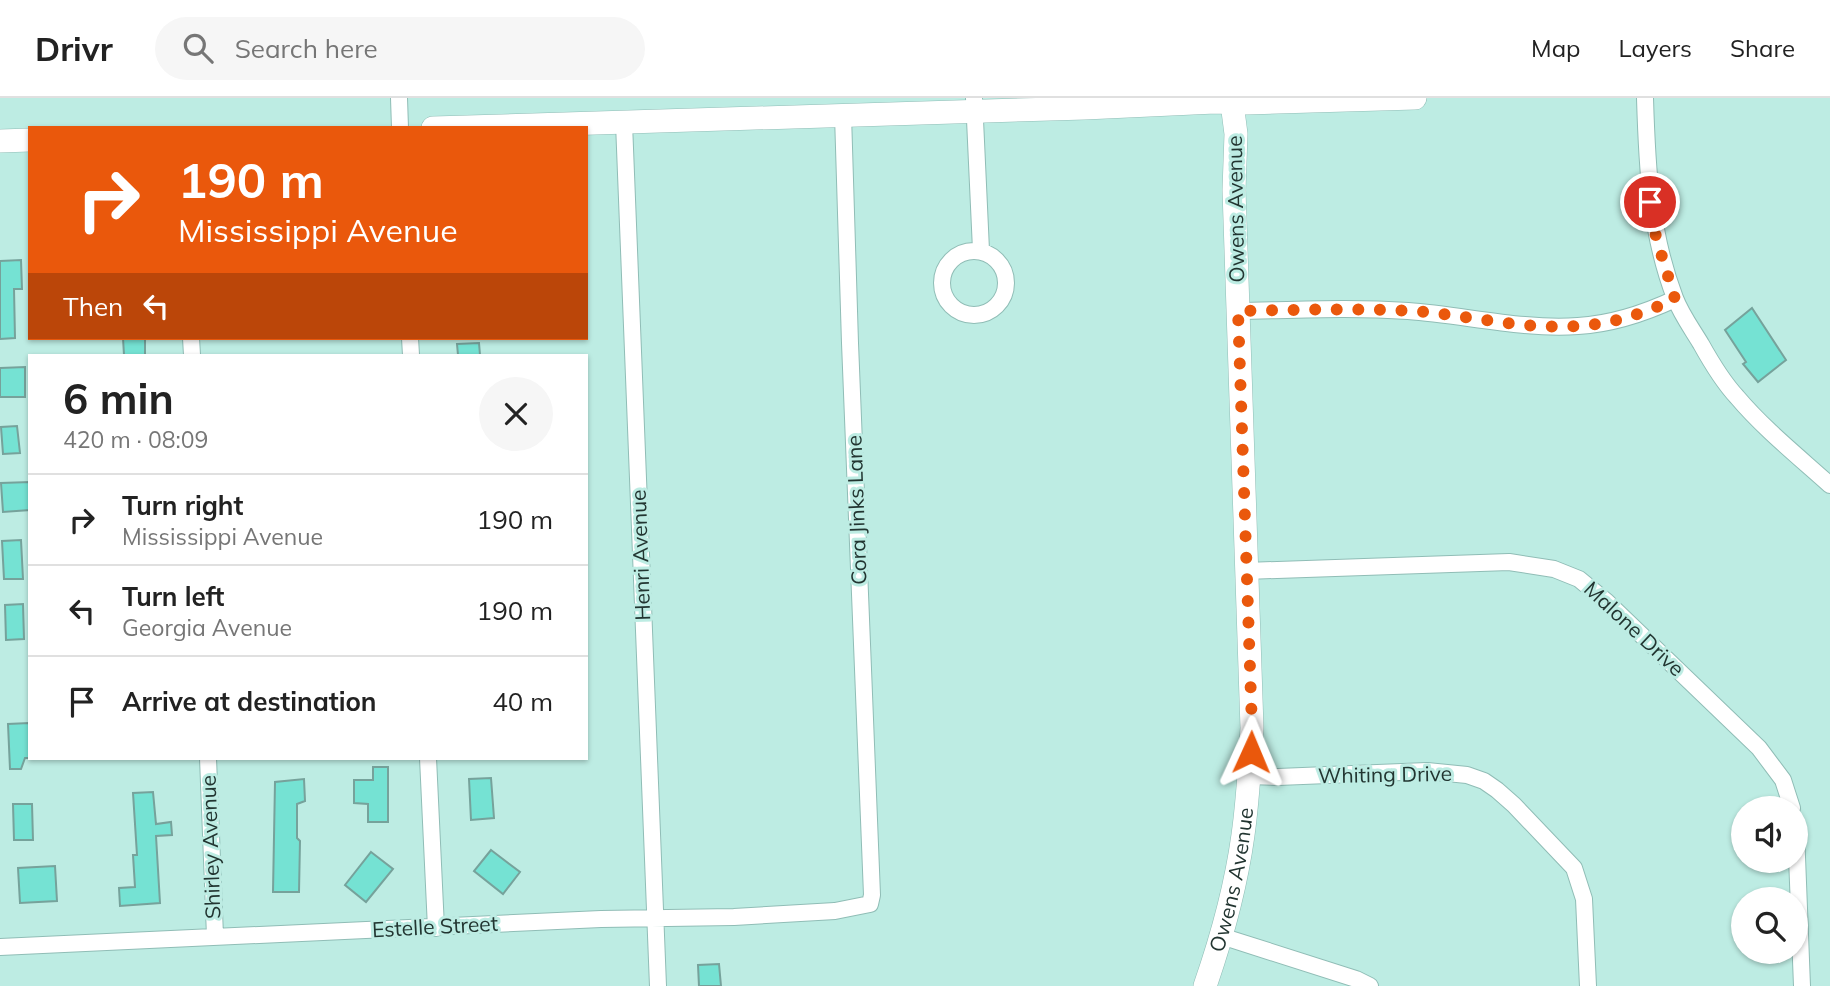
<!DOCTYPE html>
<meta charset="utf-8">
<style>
body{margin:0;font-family:Mulish,sans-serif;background:#f6f6f6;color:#222;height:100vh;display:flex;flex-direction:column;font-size:26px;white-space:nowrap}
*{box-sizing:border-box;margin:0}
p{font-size:23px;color:#767676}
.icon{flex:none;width:38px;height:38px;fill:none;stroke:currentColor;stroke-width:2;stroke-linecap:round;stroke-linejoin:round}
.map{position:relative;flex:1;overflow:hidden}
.drawer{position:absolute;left:28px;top:256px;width:560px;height:406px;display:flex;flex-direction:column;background:#fff;border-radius:0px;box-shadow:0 2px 5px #0004}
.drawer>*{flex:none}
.top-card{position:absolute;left:28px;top:28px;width:560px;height:214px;border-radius:0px;box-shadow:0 2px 5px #0004;background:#ea580c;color:#fff;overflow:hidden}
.controls{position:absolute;left:1731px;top:698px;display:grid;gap:14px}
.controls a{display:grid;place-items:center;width:77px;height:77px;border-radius:50%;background:#fff;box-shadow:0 2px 5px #0004;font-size:35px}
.pin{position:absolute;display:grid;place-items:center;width:60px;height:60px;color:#fff;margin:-30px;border:4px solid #fff;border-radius:50%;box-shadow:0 2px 7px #0007}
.me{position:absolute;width:77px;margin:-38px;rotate:1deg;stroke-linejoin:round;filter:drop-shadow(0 0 5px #0008)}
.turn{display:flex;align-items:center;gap:24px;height:147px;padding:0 35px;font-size:32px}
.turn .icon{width:91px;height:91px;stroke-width:2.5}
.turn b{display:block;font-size:49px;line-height:60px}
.then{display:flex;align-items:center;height:66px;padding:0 35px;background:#0003;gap:14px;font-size:26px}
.round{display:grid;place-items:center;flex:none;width:74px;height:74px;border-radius:37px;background:#f6f6f6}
.headline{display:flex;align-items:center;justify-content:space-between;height:119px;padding:0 35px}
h1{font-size:42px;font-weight:700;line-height:52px}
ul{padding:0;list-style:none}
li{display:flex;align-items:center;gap:21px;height:91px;padding:0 35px;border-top:2px solid #e0e0e0}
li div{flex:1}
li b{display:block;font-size:26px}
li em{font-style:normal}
header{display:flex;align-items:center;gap:42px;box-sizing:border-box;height:98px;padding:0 35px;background:#fff;border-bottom:2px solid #e0e0e0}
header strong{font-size:33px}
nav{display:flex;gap:38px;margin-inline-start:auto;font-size:24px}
.search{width:490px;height:63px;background:#f6f6f6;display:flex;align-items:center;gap:18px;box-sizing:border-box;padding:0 24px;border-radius:38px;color:#767676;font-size:26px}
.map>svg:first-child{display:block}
.building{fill:#75e2d3;stroke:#76a29b;stroke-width:2}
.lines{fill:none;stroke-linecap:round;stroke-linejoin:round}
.street-casing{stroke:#90bdb6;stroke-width:18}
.secondary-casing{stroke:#90bdb6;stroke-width:24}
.street{stroke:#fff;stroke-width:16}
.secondary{stroke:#fff;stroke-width:23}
.route{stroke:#ea580c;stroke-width:12;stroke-dasharray:0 21.6}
.labels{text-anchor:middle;stroke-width:6;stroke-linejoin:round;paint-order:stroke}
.street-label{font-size:21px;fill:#223531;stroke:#bdece3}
</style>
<header>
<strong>Drivr</strong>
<div class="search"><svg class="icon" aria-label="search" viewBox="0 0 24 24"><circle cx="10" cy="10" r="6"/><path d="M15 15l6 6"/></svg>Search here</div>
<nav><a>Map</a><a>Layers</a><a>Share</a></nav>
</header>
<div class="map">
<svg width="1830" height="888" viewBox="0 0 1830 888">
<rect width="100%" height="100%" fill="#bdece3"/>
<path class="building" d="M 21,162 L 22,191 L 14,191 L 15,240 L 0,241 L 0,163 Z
M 1752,210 L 1786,262 L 1758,284 L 1743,266 L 1746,264 L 1725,232 Z
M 123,240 L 145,240 L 145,257 L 124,257 Z
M 479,245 L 480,257 L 458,257 L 457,246 Z
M 25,269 L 25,299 L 0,299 L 0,270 Z
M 17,328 L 20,355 L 3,356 L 1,329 Z
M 30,384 L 30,412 L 3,414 L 1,385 Z
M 21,442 L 23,481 L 4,481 L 2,443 Z
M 23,506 L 24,541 L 6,542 L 5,507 Z
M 29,625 L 30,660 L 25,660 L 21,671 L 10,671 L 8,626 Z
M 373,669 L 388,669 L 388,724 L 368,724 L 368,706 L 354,705 L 354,682 L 373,682 Z
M 491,680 L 494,720 L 471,722 L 469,681 Z
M 304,681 L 305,703 L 297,706 L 297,740 L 300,743 L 299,794 L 273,794 L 275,684 Z
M 153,694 L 156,726 L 171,724 L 172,737 L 156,738 L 160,805 L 120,808 L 119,790 L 135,789 L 133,757 L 137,757 L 133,695 Z
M 13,706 L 32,706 L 33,742 L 14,742 Z
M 491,752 L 520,774 L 503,796 L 474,773 Z
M 371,754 L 393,771 L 366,804 L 345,787 Z
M 55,768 L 57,803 L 20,805 L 18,770 Z
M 719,866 L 721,888 L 699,888 L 698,867 Z"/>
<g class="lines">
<defs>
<path id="street" d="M 399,0 L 400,30
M 974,0 L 981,152
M 1645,0 C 1647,68 1650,135 1675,200 C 1681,216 1692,231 1701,246 C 1711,264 1723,284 1737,299 C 1764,331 1799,359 1830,387
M 624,25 L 658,888
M942 185a32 32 0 1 1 64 0a32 32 0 1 1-64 0Z
M 1238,213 C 1295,212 1352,209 1408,213 C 1464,217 1523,232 1578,228 C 1612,226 1645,215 1675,201
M 191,240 L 192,257
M 410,240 L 411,257
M 1246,473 L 1509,464 L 1554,471 L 1579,481 L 1607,504 L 1759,650 L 1783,682 L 1792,710
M 208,660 L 215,838
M 428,660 L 436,830
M 1249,678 L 1278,679 L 1427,673 L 1467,677 L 1484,683 L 1497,692 L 1514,707 L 1574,770 L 1584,801 L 1588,888
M 1796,733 L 1802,888
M 1221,838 L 1356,881 L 1370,888
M 0,849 L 601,821 L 734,819 L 835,813 L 870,806 L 872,797 L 850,245 L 843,17"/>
<g id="secondary">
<path d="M 433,30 L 1085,10 L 1215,4 L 1247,5 L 1415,0"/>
<path d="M 0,43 L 30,42"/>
<path id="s1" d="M 1205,888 C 1222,839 1236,788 1243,737 C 1248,701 1250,666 1252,630 L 1234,92 L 1236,36 L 1232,5"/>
</g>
</defs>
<use href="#street" class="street-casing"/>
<use href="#secondary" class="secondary-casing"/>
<use href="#street" class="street"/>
<use href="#secondary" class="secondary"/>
</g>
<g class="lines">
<path class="route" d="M 1251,654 L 1252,630 L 1238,213 C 1297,212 1355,210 1414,213 C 1468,217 1523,232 1578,228 C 1612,226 1645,215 1675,201 L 1656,139 L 1650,104"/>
</g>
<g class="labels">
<g class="street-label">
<text transform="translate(1236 111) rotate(-91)" y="7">Owens Avenue</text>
<text transform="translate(857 412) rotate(-92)" y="7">Cora Jinks Lane</text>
<text transform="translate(641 457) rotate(-92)" y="7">Henri Avenue</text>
<text transform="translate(1634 531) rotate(43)" y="7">Malone Drive</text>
<text transform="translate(1385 677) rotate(-1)" y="7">Whiting Drive</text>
<text transform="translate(211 749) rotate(-92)" y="7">Shirley Avenue</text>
<text dy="7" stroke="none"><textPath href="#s1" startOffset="110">Owens Avenue</textPath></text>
<text transform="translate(435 829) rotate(-3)" y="7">Estelle Street</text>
</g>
</g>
</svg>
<div class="controls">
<a><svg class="icon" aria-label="sound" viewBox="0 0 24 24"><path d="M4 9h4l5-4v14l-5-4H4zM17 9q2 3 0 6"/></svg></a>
<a><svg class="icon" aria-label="search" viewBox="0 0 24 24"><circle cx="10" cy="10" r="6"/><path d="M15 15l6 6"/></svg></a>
</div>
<div class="pin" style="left:1650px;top:104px;background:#d93025"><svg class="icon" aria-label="arrive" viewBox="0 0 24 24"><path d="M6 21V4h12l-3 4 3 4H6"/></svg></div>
<svg class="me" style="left:1251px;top:654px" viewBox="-20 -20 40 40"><path d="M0-17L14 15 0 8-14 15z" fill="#ea580c" stroke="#fff" stroke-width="4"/></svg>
<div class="top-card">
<div class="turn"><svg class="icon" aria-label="right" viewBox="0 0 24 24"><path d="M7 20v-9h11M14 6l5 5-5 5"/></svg><div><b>190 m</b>Mississippi Avenue</div></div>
<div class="then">Then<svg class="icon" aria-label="left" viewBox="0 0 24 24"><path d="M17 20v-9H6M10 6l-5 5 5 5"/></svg></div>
</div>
<section class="drawer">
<div class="headline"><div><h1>6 min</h1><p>420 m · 08:09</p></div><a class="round"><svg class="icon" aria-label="close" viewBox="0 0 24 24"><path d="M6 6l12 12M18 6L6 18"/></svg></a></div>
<ul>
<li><svg class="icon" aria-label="right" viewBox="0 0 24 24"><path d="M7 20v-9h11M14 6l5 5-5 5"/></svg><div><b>Turn right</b><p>Mississippi Avenue</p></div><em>190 m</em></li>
<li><svg class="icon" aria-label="left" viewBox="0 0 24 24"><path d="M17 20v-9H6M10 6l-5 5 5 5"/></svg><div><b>Turn left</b><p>Georgia Avenue</p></div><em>190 m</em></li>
<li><svg class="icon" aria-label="arrive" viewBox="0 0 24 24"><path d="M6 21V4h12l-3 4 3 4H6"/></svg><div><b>Arrive at destination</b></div><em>40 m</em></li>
</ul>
</section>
</div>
